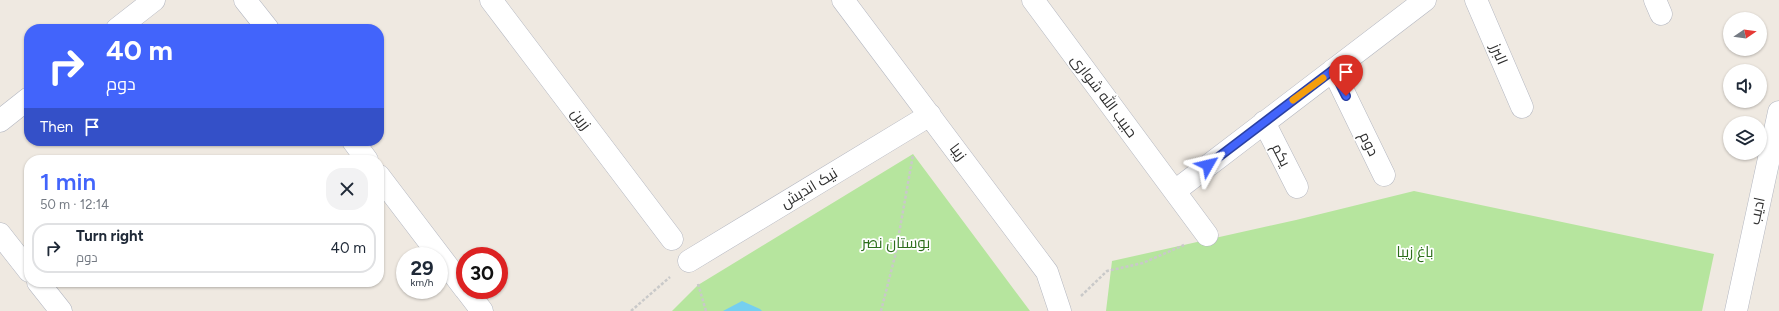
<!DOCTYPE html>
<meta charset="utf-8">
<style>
body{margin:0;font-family:Figtree,Cairo,sans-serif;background:#f2f2f3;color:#1f2937;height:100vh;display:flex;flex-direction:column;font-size:15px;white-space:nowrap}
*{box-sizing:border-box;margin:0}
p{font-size:13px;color:#747a83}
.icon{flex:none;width:22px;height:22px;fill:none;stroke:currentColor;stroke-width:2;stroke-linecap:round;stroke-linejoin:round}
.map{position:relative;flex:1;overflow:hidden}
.details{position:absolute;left:24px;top:155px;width:360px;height:132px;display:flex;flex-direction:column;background:#fff;border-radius:16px;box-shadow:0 1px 3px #0004}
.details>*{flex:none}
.banner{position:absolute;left:24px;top:24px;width:360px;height:122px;border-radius:16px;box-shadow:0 1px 3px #0004;background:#4264fb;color:#fff;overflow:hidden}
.needle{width:26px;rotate:77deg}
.buttons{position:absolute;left:1723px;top:12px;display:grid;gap:8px}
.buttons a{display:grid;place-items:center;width:44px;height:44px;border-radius:50%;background:#fff;box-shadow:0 1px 3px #0004;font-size:20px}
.speed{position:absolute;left:396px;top:247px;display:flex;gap:8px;font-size:20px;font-weight:700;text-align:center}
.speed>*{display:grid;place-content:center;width:52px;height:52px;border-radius:50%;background:#fff;box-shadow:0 1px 3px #0004;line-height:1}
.speed small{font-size:10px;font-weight:400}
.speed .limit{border:6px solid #d22;background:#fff;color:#111}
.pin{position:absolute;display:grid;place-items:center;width:34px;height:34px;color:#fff;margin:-41px -17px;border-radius:50% 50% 50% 0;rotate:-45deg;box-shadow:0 0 4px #0007}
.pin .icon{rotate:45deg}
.me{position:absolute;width:44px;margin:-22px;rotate:53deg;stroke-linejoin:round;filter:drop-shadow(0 0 3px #0008)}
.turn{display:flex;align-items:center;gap:14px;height:84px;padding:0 16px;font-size:18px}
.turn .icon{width:52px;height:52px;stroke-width:2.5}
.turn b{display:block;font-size:28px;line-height:34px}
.then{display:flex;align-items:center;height:38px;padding:0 16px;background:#0003;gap:8px;font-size:15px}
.round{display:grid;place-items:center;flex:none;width:42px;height:42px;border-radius:16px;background:#f2f2f3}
.head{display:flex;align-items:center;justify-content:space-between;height:68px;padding:0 16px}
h1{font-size:24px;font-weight:600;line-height:30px;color:#4264fb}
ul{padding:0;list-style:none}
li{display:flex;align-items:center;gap:12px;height:50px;margin:0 8px 6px;padding:0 8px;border:2px solid #e0e1e3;border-radius:16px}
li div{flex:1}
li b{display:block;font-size:15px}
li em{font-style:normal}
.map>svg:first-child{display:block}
.green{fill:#b6e59e}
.water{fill:#75cff0}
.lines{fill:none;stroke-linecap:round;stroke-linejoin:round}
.minor-casing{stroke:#b4b7c1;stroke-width:23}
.path{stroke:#c9c9c9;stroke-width:2.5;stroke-dasharray:3 2;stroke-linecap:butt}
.minor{stroke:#fff;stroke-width:22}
.route-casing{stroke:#2b41a3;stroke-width:10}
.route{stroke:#4264fb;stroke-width:7}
.slow{stroke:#f59e0b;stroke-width:7}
.labels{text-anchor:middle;stroke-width:3.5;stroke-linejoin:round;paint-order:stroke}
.street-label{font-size:15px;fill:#2e2e2e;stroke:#fff}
.park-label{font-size:15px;fill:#2c6e1b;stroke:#fff}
</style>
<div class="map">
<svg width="1779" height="311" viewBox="0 0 1779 311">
<rect width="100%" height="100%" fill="#efe9e1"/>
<path class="green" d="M 913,154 L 1030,311 L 672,311 L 698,285 Z
M 1414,191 L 1714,254 L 1702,311 L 1106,311 L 1112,261 L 1296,220 Z"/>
<path class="water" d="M 742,301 L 760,309 L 762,311 L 723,311 Z"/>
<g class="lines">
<defs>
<path id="minor" d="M 245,0 L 268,29
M 491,0 L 672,239
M 843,0 L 1047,272 L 1060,311
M 1033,0 L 1207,235
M 1476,0 L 1522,107
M 1655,0 L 1661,14
M 117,29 L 154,0
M 1333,70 L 1384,175
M 0,121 L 29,98
M 1264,122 L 1297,187
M 353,141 L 367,160
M 379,176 L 465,289
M 1175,191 L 1425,0
M 0,234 L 29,271
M 689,261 L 930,115
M 38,282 L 61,311
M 466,290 L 482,311
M 1736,311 L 1779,112"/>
</defs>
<use href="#minor" class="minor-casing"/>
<path class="path" d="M 698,284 L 706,311
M 1081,296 L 1107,271 L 1143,263 L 1184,245
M 631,311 L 670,277
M 881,311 L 895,256 L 913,155"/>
<use href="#minor" class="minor"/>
</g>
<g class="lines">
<defs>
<path id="route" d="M 1208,165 L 1333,70 L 1346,96"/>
</defs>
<use href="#route" class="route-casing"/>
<use href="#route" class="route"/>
<path class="slow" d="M 1293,100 L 1323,78"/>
</g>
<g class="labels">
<g class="street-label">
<text transform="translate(1499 54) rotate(67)" y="5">البرز</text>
<text transform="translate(1104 96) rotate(53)" y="5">حبیب الله شواری</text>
<text transform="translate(581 119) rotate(53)" y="5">زرین</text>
<text transform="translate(1369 144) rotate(64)" y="5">دوم</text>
<text transform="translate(958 152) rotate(53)" y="5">زیبا</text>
<text transform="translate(1281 155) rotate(63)" y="5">یکم</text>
<text transform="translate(809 188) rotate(-31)" y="5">نیک اندیش</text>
<text transform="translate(1757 211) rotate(-78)" y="5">ادیب</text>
</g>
<g class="park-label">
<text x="896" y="248">بوستان نصر</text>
<text x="1415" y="257">باغ زیبا</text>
</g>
</g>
</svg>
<div class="buttons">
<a><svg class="needle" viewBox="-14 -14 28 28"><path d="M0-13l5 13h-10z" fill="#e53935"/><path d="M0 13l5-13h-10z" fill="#747a83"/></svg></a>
<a><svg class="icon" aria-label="sound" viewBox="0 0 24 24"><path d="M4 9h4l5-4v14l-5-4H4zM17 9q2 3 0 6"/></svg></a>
<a><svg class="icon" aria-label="layers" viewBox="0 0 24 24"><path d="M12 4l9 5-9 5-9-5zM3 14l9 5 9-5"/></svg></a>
</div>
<div class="speed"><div>29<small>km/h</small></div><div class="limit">30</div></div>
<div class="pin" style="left:1346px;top:96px;background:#d93025"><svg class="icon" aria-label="arrive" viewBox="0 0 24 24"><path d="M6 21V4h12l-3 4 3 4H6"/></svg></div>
<svg class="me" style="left:1208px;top:165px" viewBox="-20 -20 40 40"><path d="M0-17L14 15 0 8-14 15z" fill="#4264fb" stroke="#fff" stroke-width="4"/></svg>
<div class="banner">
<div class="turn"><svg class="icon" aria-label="right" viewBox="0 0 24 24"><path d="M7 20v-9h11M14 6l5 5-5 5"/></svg><div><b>40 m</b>دوم</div></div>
<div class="then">Then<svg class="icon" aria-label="arrive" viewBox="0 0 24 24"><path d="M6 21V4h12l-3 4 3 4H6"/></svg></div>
</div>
<section class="details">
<div class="head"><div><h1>1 min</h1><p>50 m · 12:14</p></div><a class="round"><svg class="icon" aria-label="close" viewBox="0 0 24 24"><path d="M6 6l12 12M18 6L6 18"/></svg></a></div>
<ul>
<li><svg class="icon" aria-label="right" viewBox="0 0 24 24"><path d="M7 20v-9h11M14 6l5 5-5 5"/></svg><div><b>Turn right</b><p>دوم</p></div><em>40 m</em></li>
</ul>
</section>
</div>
